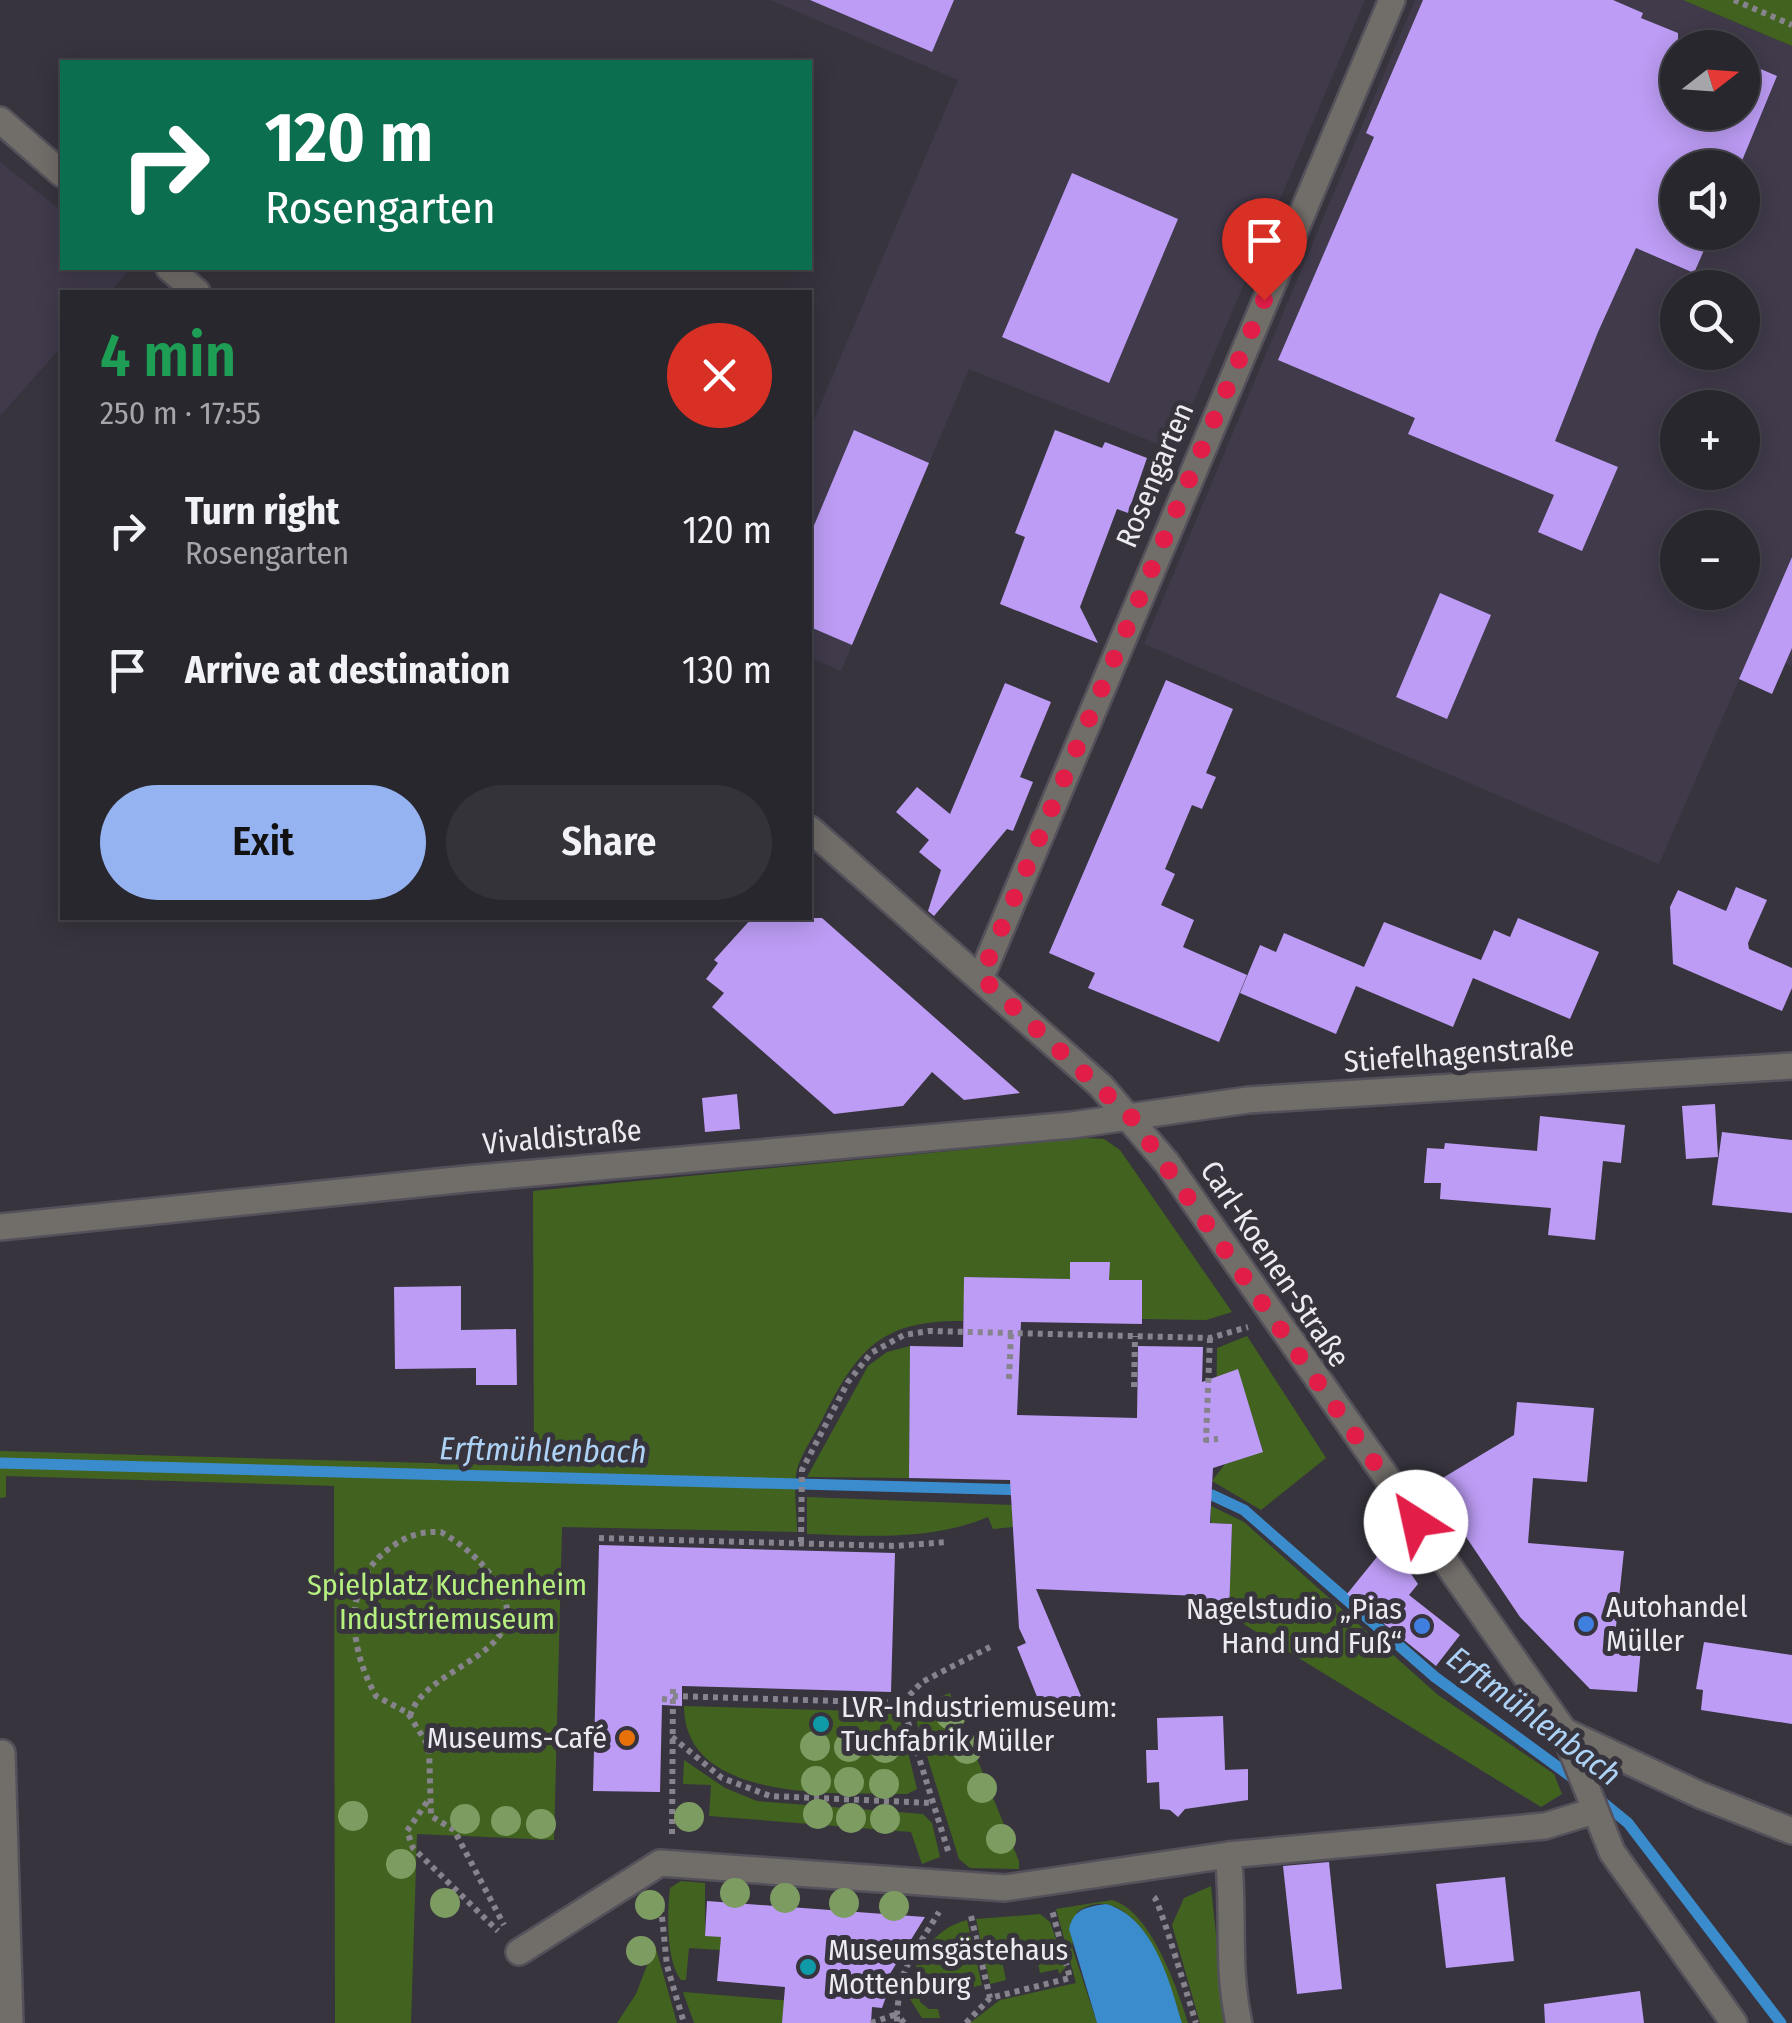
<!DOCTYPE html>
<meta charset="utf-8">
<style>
body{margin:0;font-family:"Fira Sans Condensed",sans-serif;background:#35333a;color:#f1f3f6;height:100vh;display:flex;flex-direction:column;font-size:38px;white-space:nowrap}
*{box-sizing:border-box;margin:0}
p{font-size:32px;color:#a5a5aa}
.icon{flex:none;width:55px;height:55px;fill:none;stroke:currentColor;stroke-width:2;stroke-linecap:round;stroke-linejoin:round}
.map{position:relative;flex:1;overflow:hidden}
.details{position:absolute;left:60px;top:290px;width:752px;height:630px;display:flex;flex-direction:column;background:#29272e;border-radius:0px;box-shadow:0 5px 25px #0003,0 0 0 2px #45444a}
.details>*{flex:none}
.guide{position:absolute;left:60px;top:60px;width:752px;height:210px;border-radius:0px;box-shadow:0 5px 25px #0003,0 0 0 2px #45444a;background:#0b6e4f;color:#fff;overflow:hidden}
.needle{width:65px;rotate:73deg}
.tools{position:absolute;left:1660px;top:30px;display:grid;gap:20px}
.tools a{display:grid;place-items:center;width:100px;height:100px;border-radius:50%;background:#29272e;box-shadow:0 5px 25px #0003,0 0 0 2px #45444a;font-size:50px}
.pin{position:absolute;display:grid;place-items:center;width:85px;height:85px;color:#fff;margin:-102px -42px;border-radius:50% 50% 50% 0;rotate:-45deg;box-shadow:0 0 10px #0007}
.pin .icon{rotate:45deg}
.me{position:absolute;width:110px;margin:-55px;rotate:325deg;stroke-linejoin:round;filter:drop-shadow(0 0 8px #0008)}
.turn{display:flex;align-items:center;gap:35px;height:210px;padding:0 40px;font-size:45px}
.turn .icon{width:130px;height:130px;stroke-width:2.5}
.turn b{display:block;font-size:70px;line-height:85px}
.round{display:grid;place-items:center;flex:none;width:105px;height:105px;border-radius:52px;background:#35333a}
.headline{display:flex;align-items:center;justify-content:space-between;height:170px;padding:0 40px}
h1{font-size:60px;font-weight:600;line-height:75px;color:#1e9e55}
.button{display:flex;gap:20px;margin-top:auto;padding:20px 40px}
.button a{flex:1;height:115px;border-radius:60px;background:#95b2f1;color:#111;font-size:40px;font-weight:600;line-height:115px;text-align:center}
.button a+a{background:#35333a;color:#f1f3f6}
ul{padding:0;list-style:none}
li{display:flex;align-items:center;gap:30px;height:140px;padding:0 40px}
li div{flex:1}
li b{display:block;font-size:38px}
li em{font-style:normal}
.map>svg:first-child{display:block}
.built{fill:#403a4b;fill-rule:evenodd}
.green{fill:#42631f}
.water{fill:#3b8ccd}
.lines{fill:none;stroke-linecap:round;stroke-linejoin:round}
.stream{stroke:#3b8ccd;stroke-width:11}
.building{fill:#bc9cf4}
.minor-casing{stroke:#54515b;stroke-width:30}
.path{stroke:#86838c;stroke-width:6;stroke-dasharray:5 5;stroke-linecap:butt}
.minor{stroke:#716d69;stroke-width:25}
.tree{fill:#7d9c62}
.route{stroke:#e11d48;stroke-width:18;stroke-dasharray:0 32.4}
.shop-dot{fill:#3f7fe0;stroke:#37343e;stroke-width:4}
.culture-dot{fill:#0f9aa8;stroke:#37343e;stroke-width:4}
.food-dot{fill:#e8710a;stroke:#37343e;stroke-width:4}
.labels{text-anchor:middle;stroke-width:10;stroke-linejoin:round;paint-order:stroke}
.street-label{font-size:30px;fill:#edebf2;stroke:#37343e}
.park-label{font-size:30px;fill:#b6f17f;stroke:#37343e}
.poi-label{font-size:30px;fill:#edebf2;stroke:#37343e;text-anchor:start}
.water-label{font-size:32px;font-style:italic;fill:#add2f5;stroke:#37343e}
</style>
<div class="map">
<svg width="1792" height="2023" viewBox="0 0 1792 2023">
<rect width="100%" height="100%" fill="#37343e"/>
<path class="built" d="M 770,0 L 1365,0 L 1173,450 L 969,369 L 841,671 L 810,658 L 810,429 L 958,80 Z
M 1415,0 L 1683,0 L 1792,46 L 1792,666 L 1752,650 L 1659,864 L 1144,644 ZM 1678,48 L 1742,48 L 1742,112 L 1678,112 ZM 1678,168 L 1742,168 L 1742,232 L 1678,232 ZM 1678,288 L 1742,288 L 1742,352 L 1678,352 ZM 1678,408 L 1742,408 L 1742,472 L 1678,472 ZM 1678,528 L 1742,528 L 1742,592 L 1678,592 Z
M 0,162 L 62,211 L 62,268 L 130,269 L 110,292 L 62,292 L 62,346 L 0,416 Z"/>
<path class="green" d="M 1683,0 L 1792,0 L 1792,46 Z
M 1085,1138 L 1104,1139 L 1120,1150 L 1232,1312 L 1206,1320 L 1142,1319 L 1142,1280 L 1109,1280 L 1109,1262 L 1070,1262 L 1070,1279 L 965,1277 L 963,1321 C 880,1320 857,1350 822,1420 C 814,1435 802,1453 797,1469 C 793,1488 797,1513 797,1532 L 562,1527 L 554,1840 L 417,1834 L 411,2023 L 335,2023 L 334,1486 L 6,1476 L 6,1497 L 0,1498 L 0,1451 L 534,1466 L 533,1191 Z
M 1247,1336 L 1326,1458 L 1261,1510 L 1212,1481 L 1225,1464 L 1263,1451 L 1254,1422 L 1216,1433 L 1217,1348 Z
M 910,1346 L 909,1478 L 807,1477 L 868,1366 L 887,1352 Z
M 807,1497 L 1012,1505 L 1013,1527 L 993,1529 L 988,1517 C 931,1541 867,1536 807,1534 Z
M 1211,1506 L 1244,1522 L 1438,1695 L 1554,1774 L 1562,1794 L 1541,1807 L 1229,1615 L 1232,1524 L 1211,1523 Z
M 950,1693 L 1019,1861 L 1019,1869 L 970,1868 L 959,1859 L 914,1714 L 922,1704 Z
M 684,1706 L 891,1712 L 901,1723 L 917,1789 L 907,1794 C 842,1792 684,1805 684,1706 Z
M 684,1760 L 725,1788 L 757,1801 L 923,1814 L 932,1823 L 940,1857 L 922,1864 L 911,1832 L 709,1816 L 711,1785 L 683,1784 Z
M 681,1881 L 705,1883 L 705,1935 L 721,1937 L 720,1950 L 689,1948 L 686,1980 L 681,1980 C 666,1960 667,1914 670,1888 Z
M 1211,1886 L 1225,2023 L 1200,2023 L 1172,1925 L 1184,1898 Z
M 1112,1900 C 1150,1910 1178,1989 1188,2023 L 1182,2023 C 1171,1985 1135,1873 1077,1912 L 1072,1947 L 1097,2023 L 970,2023 L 1000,2000 L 1076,1983 L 1056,1909 Z
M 1040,1914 L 1050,1922 L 1066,1967 L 1059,1974 L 1058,1969 L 1040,1973 L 1036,1954 L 1002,1961 L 1006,1980 L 990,1984 L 976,1919 Z
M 967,1920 L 982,1985 L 948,1993 L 943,1983 L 926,1982 L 919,1991 L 920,2002 L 929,2009 L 938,2009 L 940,2018 L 922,2018 L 910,1999 C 909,1964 933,1928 967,1920 Z
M 655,1945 L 677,2023 L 617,2023 L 636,1994 Z
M 683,1992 L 793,2001 L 782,2023 L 694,2023 Z"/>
<path class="water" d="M 1106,1904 C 1153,1917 1170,1982 1182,2023 L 1097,2023 L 1069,1929 C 1074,1908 1087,1907 1106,1904 Z"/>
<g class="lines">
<path class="stream" d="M 0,1463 L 1025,1490
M 1212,1495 L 1244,1510 L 1435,1677 L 1577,1781
M 1595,1796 L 1628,1823 L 1781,2023"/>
</g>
<path class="building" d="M 810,0 L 954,0 L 932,52 Z
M 1423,0 L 1613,0 L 1643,13 L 1641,18 L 1678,33 L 1678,112 L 1742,112 L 1742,61 L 1777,76 L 1739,168 L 1678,168 L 1678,232 L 1712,232 L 1694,273 L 1636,248 L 1598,332 L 1555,441 L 1618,467 L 1582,551 L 1538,532 L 1554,495 L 1408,434 L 1415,418 L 1278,360 L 1374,137 L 1366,133 Z
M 1072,173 L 1178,219 L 1109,383 L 1002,337 Z
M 854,430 L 929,463 L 852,645 L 810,627 L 810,535 Z
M 1055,430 L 1102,448 L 1105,442 L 1147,458 L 1128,513 L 1117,509 L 1080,607 L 1098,643 L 1000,604 L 1025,537 L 1015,533 Z
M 1792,557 L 1792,648 L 1772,694 L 1739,679 Z
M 1440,593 L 1491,615 L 1447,719 L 1396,697 Z
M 1166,680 L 1233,709 L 1206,773 L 1216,777 L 1202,809 L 1192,805 L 1165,869 L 1175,874 L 1161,905 L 1194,920 L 1183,947 L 1247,975 L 1219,1042 L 1088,988 L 1095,973 L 1049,953 Z
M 1005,683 L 1051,702 L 1020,777 L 1033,782 L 1013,831 L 1007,829 L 934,916 L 928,911 L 941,870 L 919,852 L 929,840 L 896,812 L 917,787 L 950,814 Z
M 1736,887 L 1767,900 L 1748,943 L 1749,949 L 1792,968 L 1792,988 L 1782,1011 L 1673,964 L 1670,907 L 1678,890 L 1726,911 Z
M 752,918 L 822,918 L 1020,1093 L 964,1100 L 932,1072 L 903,1106 L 834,1114 L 712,1007 L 724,993 L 706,979 L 718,963 L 714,960 Z
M 1518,918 L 1599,952 L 1570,1019 L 1473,978 L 1453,1027 L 1356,986 L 1336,1034 L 1240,993 L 1260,945 L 1276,952 L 1284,933 L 1364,967 L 1384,922 L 1481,960 L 1494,930 L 1510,937 Z
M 737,1094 L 740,1129 L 705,1132 L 702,1098 Z
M 1715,1104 L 1718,1157 L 1686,1159 L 1682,1106 Z
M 1540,1116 L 1625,1125 L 1621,1163 L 1603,1161 L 1595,1240 L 1548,1235 L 1551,1208 L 1440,1199 L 1441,1183 L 1424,1183 L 1427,1148 L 1444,1149 L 1445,1143 L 1537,1151 Z
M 1722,1132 L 1792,1140 L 1792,1213 L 1712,1205 Z
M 1070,1262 L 1110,1262 L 1109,1280 L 1142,1280 L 1142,1324 L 1021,1322 L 1017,1415 L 1137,1418 L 1138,1346 L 1203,1347 L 1202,1382 L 1238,1369 L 1263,1452 L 1213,1468 L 1210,1523 L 1232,1524 L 1229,1615 L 1198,1596 L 1036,1589 L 1086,1708 L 1057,1720 L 1053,1710 L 1044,1714 L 1017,1647 L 1026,1643 L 1019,1628 L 1010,1480 L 909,1478 L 910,1346 L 963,1347 L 964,1277 L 1070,1279 Z
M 461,1286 L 461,1330 L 516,1329 L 517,1385 L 476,1385 L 476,1368 L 395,1369 L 394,1287 Z
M 1517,1402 L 1594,1408 L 1587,1482 L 1533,1478 L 1528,1543 L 1624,1551 L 1615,1636 L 1642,1638 L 1637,1692 L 1590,1689 L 1520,1617 L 1431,1485 L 1514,1435 Z
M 1389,1542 L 1418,1584 L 1409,1595 L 1460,1635 L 1436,1666 L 1347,1594 Z
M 599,1545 L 895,1553 L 891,1692 L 682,1686 L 682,1706 L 662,1705 L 660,1792 L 593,1791 Z
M 1704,1642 L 1792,1655 L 1792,1724 L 1701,1710 L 1703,1690 L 1696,1689 Z
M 1223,1716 L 1225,1770 L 1248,1769 L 1248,1800 L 1185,1809 L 1178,1817 L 1170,1810 L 1160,1809 L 1159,1782 L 1147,1783 L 1146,1750 L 1158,1750 L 1157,1718 Z
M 1329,1862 L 1342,1989 L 1297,1994 L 1283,1866 Z
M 1505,1877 L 1514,1961 L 1446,1968 L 1436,1884 Z
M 707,1901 L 925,1917 L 888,1977 L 893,1977 L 882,2008 L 872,2007 L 871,2023 L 782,2023 L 785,1987 L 717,1981 L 721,1937 L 705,1936 Z
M 1640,1991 L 1644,2023 L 1545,2023 L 1544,2004 Z"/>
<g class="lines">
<defs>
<path id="minor" d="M 0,120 L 62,174
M 169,268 L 197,292
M 810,829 L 1101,1086 L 1167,1163 L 1564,1731 L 1612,1852 L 1734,2023
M 981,977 L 1392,0
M 0,1227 L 466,1179 L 1072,1125 L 1248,1100 L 1792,1066
M 1564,1731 L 1700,1795 L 1792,1831
M 2,1753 L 10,2023
M 1228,1855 C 1235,1912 1226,1966 1239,2023
M 519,1952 L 660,1863 L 1005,1888 L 1228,1855 L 1545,1826 L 1594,1811"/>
</defs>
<use href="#minor" class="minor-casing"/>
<path class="path" d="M 1734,0 L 1792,25
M 1210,1338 L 1206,1440 L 1218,1439
M 1009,1379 L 1011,1334
M 1134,1387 L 1135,1336
M 599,1538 L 895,1546 L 947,1542
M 801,1542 L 802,1470 L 848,1382 L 871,1353 L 904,1335 L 929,1331 L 1210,1338 L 1248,1327
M 673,1696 L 902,1703 L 922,1682 L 990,1647
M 662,1699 L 673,1700
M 902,1703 L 949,1854
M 410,1716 C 424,1666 534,1655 501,1591 C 489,1567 464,1545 441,1532 C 421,1531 406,1536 390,1548 C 341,1583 349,1648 376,1696 L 408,1713 C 415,1725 423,1736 429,1748 L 431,1816 L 454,1830 L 504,1925
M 672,1737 L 722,1778 L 770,1796 L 932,1803
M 427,1802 L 407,1831 L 413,1848 L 498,1931
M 672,1834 L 673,1685
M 660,1897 L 667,1966 L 684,2023
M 1154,1897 C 1160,1902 1190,2005 1196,2023
M 971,1916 L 990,1998
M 871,2023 L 897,2014 L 897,2023
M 904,2023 L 897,2014 L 900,1983 L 910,1959 L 939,1912
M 966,2023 L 990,1998 L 1070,1978 L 1052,1910"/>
<use href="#minor" class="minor"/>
</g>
<g class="tree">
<circle cx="951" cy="1715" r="15"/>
<circle cx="815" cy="1746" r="15"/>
<circle cx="849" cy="1747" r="15"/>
<circle cx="885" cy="1748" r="15"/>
<circle cx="967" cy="1749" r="15"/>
<circle cx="816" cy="1781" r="15"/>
<circle cx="849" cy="1782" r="15"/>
<circle cx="884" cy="1784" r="15"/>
<circle cx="982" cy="1788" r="15"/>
<circle cx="818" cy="1814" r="15"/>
<circle cx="353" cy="1816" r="15"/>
<circle cx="689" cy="1817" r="15"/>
<circle cx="851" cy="1818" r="15"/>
<circle cx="465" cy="1819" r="15"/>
<circle cx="885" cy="1819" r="15"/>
<circle cx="506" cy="1821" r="15"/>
<circle cx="541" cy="1824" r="15"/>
<circle cx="1001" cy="1839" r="15"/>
<circle cx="401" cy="1864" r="15"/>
<circle cx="735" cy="1893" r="15"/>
<circle cx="785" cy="1898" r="15"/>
<circle cx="445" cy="1903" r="15"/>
<circle cx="844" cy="1903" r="15"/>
<circle cx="650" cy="1905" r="15"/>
<circle cx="894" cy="1906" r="15"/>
<circle cx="641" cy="1951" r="15"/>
</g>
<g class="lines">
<path class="route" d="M 1264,300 L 981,977 L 1132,1118 L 1416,1522"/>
</g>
<g class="shop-dot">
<circle cx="1586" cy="1624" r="10"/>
<circle cx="1422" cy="1626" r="10"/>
</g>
<g class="culture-dot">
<circle cx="821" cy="1724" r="10"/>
<circle cx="808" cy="1967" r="10"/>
</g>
<circle class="food-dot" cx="627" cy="1738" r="10"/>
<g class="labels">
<g class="street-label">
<text transform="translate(1155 475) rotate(-67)" y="10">Rosengarten</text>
<text transform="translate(1459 1054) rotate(-4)" y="10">Stiefelhagenstraße</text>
<text transform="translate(562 1137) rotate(-5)" y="10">Vivaldistraße</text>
<text transform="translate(1275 1264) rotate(56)" y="10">Carl-Koenen-Straße</text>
</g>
<g class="park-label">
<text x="447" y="1595">Spielplatz Kuchenheim<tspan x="447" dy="34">Industriemuseum</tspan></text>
</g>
<g class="poi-label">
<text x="1606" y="1617">Autohandel<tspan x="1606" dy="34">Müller</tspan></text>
<text x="1402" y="1619" text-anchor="end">Nagelstudio „Pias<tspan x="1402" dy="34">Hand und Fuß“</tspan></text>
<text x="841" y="1717">LVR-Industriemuseum:<tspan x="841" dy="34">Tuchfabrik Müller</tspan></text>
<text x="607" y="1748" text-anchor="end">Museums-Café</text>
<text x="828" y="1960">Museumsgästehaus<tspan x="828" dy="34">Mottenburg</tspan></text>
</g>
<g class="water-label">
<text transform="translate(543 1450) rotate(1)" y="11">Erftmühlenbach</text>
<text transform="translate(1534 1716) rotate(37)" y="11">Erftmühlenbach</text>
</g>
</g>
</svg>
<div class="tools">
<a><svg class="needle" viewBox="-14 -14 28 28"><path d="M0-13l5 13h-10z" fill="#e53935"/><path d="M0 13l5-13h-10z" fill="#a5a5aa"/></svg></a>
<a><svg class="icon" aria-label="sound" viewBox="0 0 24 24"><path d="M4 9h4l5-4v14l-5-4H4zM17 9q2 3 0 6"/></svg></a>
<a><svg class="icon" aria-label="search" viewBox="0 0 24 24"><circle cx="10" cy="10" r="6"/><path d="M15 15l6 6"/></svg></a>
<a>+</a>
<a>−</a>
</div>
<div class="pin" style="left:1264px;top:300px;background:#d93025"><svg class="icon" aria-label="arrive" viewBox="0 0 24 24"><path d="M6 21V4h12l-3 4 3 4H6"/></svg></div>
<svg class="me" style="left:1416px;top:1522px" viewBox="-20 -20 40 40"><circle r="19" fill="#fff"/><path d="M0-13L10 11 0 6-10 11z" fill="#e11d48"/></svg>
<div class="guide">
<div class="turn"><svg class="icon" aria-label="right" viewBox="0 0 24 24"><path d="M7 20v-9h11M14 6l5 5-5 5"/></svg><div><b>120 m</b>Rosengarten</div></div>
</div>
<section class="details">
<div class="headline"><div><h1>4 min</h1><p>250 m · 17:55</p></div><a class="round" style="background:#d93025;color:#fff"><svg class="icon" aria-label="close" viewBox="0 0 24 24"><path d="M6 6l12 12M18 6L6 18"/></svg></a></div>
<ul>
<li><svg class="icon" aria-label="right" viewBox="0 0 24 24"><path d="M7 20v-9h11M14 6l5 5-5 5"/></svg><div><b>Turn right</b><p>Rosengarten</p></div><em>120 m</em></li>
<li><svg class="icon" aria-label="arrive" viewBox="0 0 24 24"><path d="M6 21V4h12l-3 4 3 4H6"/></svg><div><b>Arrive at destination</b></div><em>130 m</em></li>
</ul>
<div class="button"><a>Exit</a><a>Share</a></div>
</section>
</div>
